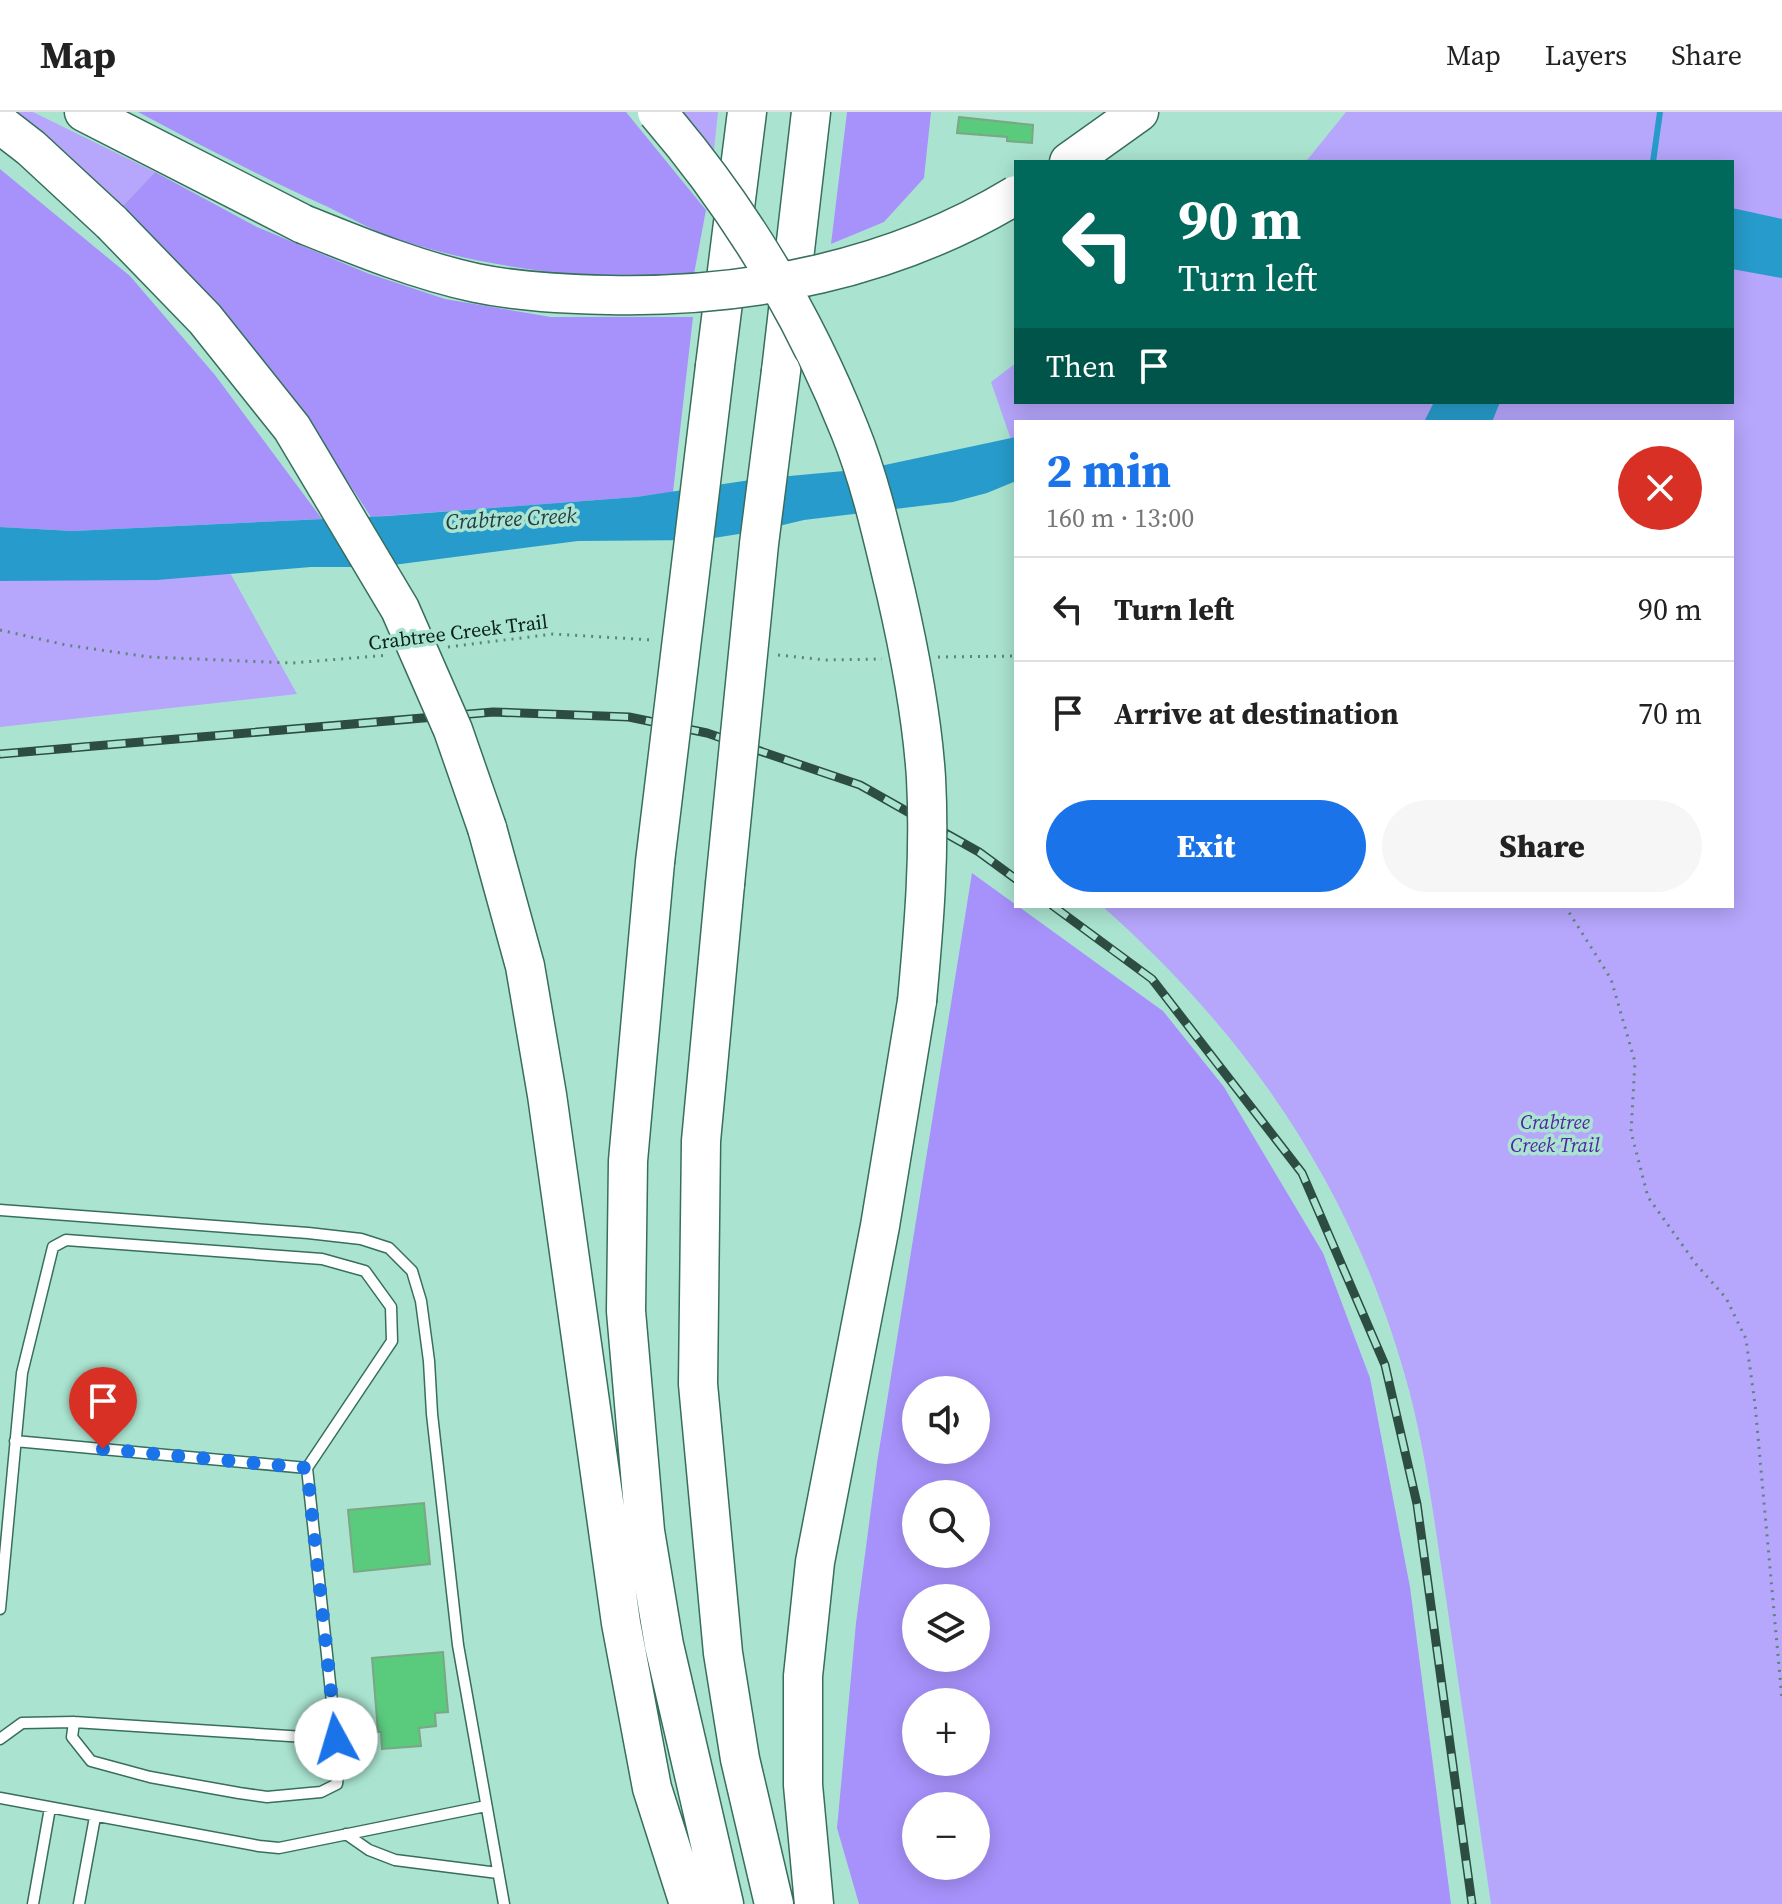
<!DOCTYPE html>
<meta charset="utf-8">
<style>
body{margin:0;font-family:"Source Serif 4",serif;background:#f6f6f6;color:#222;height:100vh;display:flex;flex-direction:column;font-size:30px;white-space:nowrap}
*{box-sizing:border-box;margin:0}
p{font-size:26px;color:#767676}
.icon{flex:none;width:44px;height:44px;fill:none;stroke:currentColor;stroke-width:2;stroke-linecap:round;stroke-linejoin:round}
.map{position:relative;flex:1;overflow:hidden}
.drawer{position:absolute;left:1014px;top:308px;width:720px;height:488px;display:flex;flex-direction:column;background:#fff;border-radius:0px;box-shadow:0 4px 20px #0003}
.drawer>*{flex:none}
.guide{position:absolute;left:1014px;top:48px;width:720px;height:244px;border-radius:0px;box-shadow:0 4px 20px #0003;background:#00695c;color:#fff;overflow:hidden}
.controls{position:absolute;left:902px;top:1264px;display:grid;gap:16px}
.controls a{display:grid;place-items:center;width:88px;height:88px;border-radius:50%;background:#fff;box-shadow:0 4px 20px #0003;font-size:40px}
.pin{position:absolute;display:grid;place-items:center;width:68px;height:68px;color:#fff;margin:-82px -34px;border-radius:50% 50% 50% 0;rotate:-45deg;box-shadow:0 0 8px #0007}
.pin .icon{rotate:45deg}
.me{position:absolute;width:88px;margin:-44px;rotate:354deg;stroke-linejoin:round;filter:drop-shadow(0 0 6px #0008)}
.turn{display:flex;align-items:center;gap:28px;height:168px;padding:0 32px;font-size:36px}
.turn .icon{width:104px;height:104px;stroke-width:2.5}
.turn b{display:block;font-size:56px;line-height:68px}
.then{display:flex;align-items:center;height:76px;padding:0 32px;background:#0003;gap:16px;font-size:30px}
.round{display:grid;place-items:center;flex:none;width:84px;height:84px;border-radius:42px;background:#f6f6f6}
.head{display:flex;align-items:center;justify-content:space-between;height:136px;padding:0 32px}
h1{font-size:48px;font-weight:800;line-height:60px;color:#1a73e8}
.button{display:flex;gap:16px;margin-top:auto;padding:16px 32px}
.button a{flex:1;height:92px;border-radius:48px;background:#1a73e8;color:#fff;font-size:32px;font-weight:800;line-height:92px;text-align:center}
.button a+a{background:#f6f6f6;color:#222}
ul{padding:0;list-style:none}
li{display:flex;align-items:center;gap:24px;height:104px;padding:0 32px;border-top:2px solid #e0e0e0}
li div{flex:1}
li b{display:block;font-size:30px}
li em{font-style:normal}
header{display:flex;align-items:center;gap:48px;box-sizing:border-box;height:112px;padding:0 40px;background:#fff;border-bottom:2px solid #e0e0e0}
header strong{font-size:38px}
nav{display:flex;gap:44px;margin-inline-start:auto;font-size:28px}
.map>svg:first-child{display:block}
.green{fill:#b6a6fc}
.forest{fill:#a792fc;fill-rule:evenodd}
.water{fill:#279ccc}
.lines{fill:none;stroke-linecap:round;stroke-linejoin:round}
.stream{stroke:#279ccc;stroke-width:6}
.building{fill:#5aca7d;stroke:#7ca686;stroke-width:2}
.lane-casing{stroke:#376e5d;stroke-width:13}
.highway-casing{stroke:#376e5d;stroke-width:41}
.path{stroke:#5c8577;stroke-width:3;stroke-dasharray:2 6;stroke-linecap:butt}
.lane{stroke:#fff;stroke-width:10}
.highway{stroke:#fff;stroke-width:38}
.rail-casing{stroke:#2d4c42;stroke-width:9}
.rail{stroke:#aae4d0;stroke-width:6;stroke-dasharray:18;stroke-linecap:butt}
.highway-bridge-casing{stroke:#376e5d;stroke-width:41;stroke-linecap:butt}
.highway-bridge{stroke:#fff;stroke-width:38}
.route{stroke:#1a73e8;stroke-width:14;stroke-dasharray:0 25.2}
.labels{text-anchor:middle;stroke-width:7;stroke-linejoin:round;paint-order:stroke}
.street-label{font-size:20px;fill:#09211a;stroke:#aae4d0}
.park-label{font-size:20px;font-style:italic;fill:#4f26a0;stroke:#aae4d0}
.water-label{font-size:22px;font-style:italic;fill:#223a46;stroke:#aae4d0}
</style>
<header>
<strong>Map</strong>
<nav><a>Map</a><a>Layers</a><a>Share</a></nav>
</header>
<div class="map">
<svg width="1782" height="1792" viewBox="0 0 1782 1792">
<rect width="100%" height="100%" fill="#aae4d0"/>
<path class="green" d="M 15,0 L 33,0 L 155,60 L 122,95 Z
M 680,0 L 718,0 L 714,38 Z
M 1346,0 L 1782,0 L 1782,1792 L 1491,1792 C 1476,1690 1461,1588 1446,1486 C 1435,1416 1427,1346 1409,1278 C 1356,1081 1253,928 1102,794 L 1732,794 L 1732,310 L 1016,310 L 1016,342 L 991,270 L 1016,251 L 1016,290 L 1732,290 L 1732,50 L 1302,50 L 1308,47 Z
M 0,436 L 223,448 L 297,582 L 0,615 Z"/>
<path class="forest" d="M 138,0 L 626,0 L 706,98 L 694,162 C 605,173 478,155 394,126 C 371,118 349,105 328,95 C 263,66 200,33 138,0 Z
M 847,0 L 931,0 L 924,66 L 884,110 L 831,132 Z
M 0,57 L 130,164 L 215,263 L 322,407 L 73,419 L 0,415 Z
M 155,60 L 257,115 L 367,161 L 445,187 L 551,205 L 693,205 L 673,380 L 636,385 L 371,405 L 302,300 L 211,185 L 122,95 Z
M 972,761 L 1163,899 L 1224,975 L 1323,1141 L 1370,1266 L 1410,1475 L 1451,1792 L 859,1792 L 837,1716 L 856,1511 L 877,1351 ZM 976,1278 L 976,1338 L 916,1338 L 916,1278 ZM 976,1382 L 976,1442 L 916,1442 L 916,1382 ZM 976,1486 L 976,1546 L 916,1546 L 916,1486 ZM 976,1590 L 976,1650 L 916,1650 L 916,1590 ZM 976,1694 L 976,1754 L 916,1754 L 916,1694 Z"/>
<path class="water" d="M 1732,96 L 1782,107 L 1782,166 L 1732,157 Z
M 1434,290 L 1500,290 L 1492,310 L 1424,310 Z
M 1016,325 L 1016,369 L 987,381 L 953,390 L 804,408 L 758,419 L 701,428 L 578,429 L 378,455 L 311,455 L 157,468 L 0,469 L 0,415 L 73,419 L 387,404 L 636,385 L 757,367 L 866,357 Z"/>
<g class="lines">
<path class="stream" d="M 1653,50 L 1660,0"/>
</g>
<path class="building" d="M 959,5 L 1033,13 L 1032,31 L 1007,29 L 1007,25 L 957,21 Z
M 424,1391 L 430,1452 L 354,1460 L 348,1398 Z
M 443,1540 L 448,1600 L 435,1601 L 436,1614 L 419,1616 L 421,1634 L 382,1637 L 381,1620 L 378,1620 L 372,1546 Z"/>
<g class="lines">
<defs>
<path id="lane" d="M 0,1098 L 308,1121 L 361,1127 L 389,1136 L 412,1159 L 421,1189 L 429,1249 L 432,1302 L 458,1533 L 504,1792
M 15,1329 L 307,1356
M 0,1497 L 22,1261 L 53,1135 L 66,1128 L 322,1147 L 365,1159 L 391,1195 L 392,1229 L 307,1356 L 339,1655 L 337,1672 L 321,1680 L 267,1685 L 239,1681 L 150,1665 L 91,1649 L 72,1625 L 74,1610 L 22,1611 L 0,1627
M 74,1610 L 336,1627
M 0,1686 L 259,1734 L 279,1736 L 486,1694
M 346,1722 L 369,1738 L 395,1748 L 498,1761
M 33,1792 L 50,1696
M 79,1792 L 95,1705"/>
<path id="highway" d="M 84,0 L 303,112
M 0,12 L 31,36 L 112,111
M 1069,50 L 1139,0
M 715,254 L 747,0
M 781,259 L 811,0
M 487,716 L 525,854 L 547,983 L 621,1511 L 652,1676 L 689,1792
M 655,750 L 628,1049 L 626,1199 L 645,1419 L 664,1533 L 724,1792
M 725,772 L 701,1029 L 698,1272 L 723,1541 L 740,1647 L 774,1792
M 814,1792 L 803,1673 L 803,1564 L 815,1450 L 880,1114 L 917,889"/>
</defs>
<use href="#lane" class="lane-casing"/>
<use href="#highway" class="highway-casing"/>
<path class="path" d="M 0,518 L 66,533 L 149,545 L 292,551 L 389,543
M 448,535 L 553,522 L 652,528
M 778,543 L 826,548 L 882,547
M 938,545 L 1016,544
M 1565,794 L 1611,867 L 1635,950 L 1631,1020 L 1648,1085 L 1696,1152 L 1726,1186 L 1746,1227 L 1755,1292 L 1782,1587"/>
<use href="#lane" class="lane"/>
<use href="#highway" class="highway"/>
<defs>
<path id="rail" d="M 0,642 L 493,600 L 629,605 L 707,621 L 860,673 L 979,740 L 1016,767
M 1053,794 L 1152,867 L 1302,1061 L 1385,1253 L 1417,1392 L 1472,1792"/>
</defs>
<use href="#rail" class="rail-casing"/>
<use href="#rail" class="rail"/>
<defs>
<path id="highway-bridge" d="M 657,0 C 738,94 804,203 850,319 C 871,371 883,427 896,481 C 910,542 922,603 926,666 C 930,741 924,814 917,889
M 112,111 L 205,207 L 292,316 L 400,497 L 453,618 L 487,716
M 303,112 C 360,135 416,158 476,171 C 519,180 565,182 609,183 C 750,186 894,157 1016,83
M 655,750 L 715,254
M 725,772 L 759,432 L 781,259"/>
</defs>
<use href="#highway-bridge" class="highway-bridge-casing"/>
<use href="#highway-bridge" class="highway-bridge"/>
</g>
<g class="lines">
<path class="route" d="M 103,1337 L 307,1356 L 336,1627"/>
</g>
<g class="labels">
<g class="street-label">
<text transform="translate(458 520) rotate(-7)" y="7">Crabtree Creek Trail</text>
</g>
<g class="park-label">
<text x="1555" y="1017">Crabtree<tspan x="1555" dy="23">Creek Trail</tspan></text>
</g>
<g class="water-label">
<text transform="translate(511 406) rotate(-3)" y="8">Crabtree Creek</text>
</g>
</g>
</svg>
<div class="controls">
<a><svg class="icon" aria-label="sound" viewBox="0 0 24 24"><path d="M4 9h4l5-4v14l-5-4H4zM17 9q2 3 0 6"/></svg></a>
<a><svg class="icon" aria-label="search" viewBox="0 0 24 24"><circle cx="10" cy="10" r="6"/><path d="M15 15l6 6"/></svg></a>
<a><svg class="icon" aria-label="layers" viewBox="0 0 24 24"><path d="M12 4l9 5-9 5-9-5zM3 14l9 5 9-5"/></svg></a>
<a>+</a>
<a>−</a>
</div>
<div class="pin" style="left:103px;top:1337px;background:#d93025"><svg class="icon" aria-label="arrive" viewBox="0 0 24 24"><path d="M6 21V4h12l-3 4 3 4H6"/></svg></div>
<svg class="me" style="left:336px;top:1627px" viewBox="-20 -20 40 40"><circle r="19" fill="#fff"/><path d="M0-13L10 11 0 6-10 11z" fill="#1a73e8"/></svg>
<div class="guide">
<div class="turn"><svg class="icon" aria-label="left" viewBox="0 0 24 24"><path d="M17 20v-9H6M10 6l-5 5 5 5"/></svg><div><b>90 m</b>Turn left</div></div>
<div class="then">Then<svg class="icon" aria-label="arrive" viewBox="0 0 24 24"><path d="M6 21V4h12l-3 4 3 4H6"/></svg></div>
</div>
<section class="drawer">
<div class="head"><div><h1>2 min</h1><p>160 m · 13:00</p></div><a class="round" style="background:#d93025;color:#fff"><svg class="icon" aria-label="close" viewBox="0 0 24 24"><path d="M6 6l12 12M18 6L6 18"/></svg></a></div>
<ul>
<li><svg class="icon" aria-label="left" viewBox="0 0 24 24"><path d="M17 20v-9H6M10 6l-5 5 5 5"/></svg><div><b>Turn left</b></div><em>90 m</em></li>
<li><svg class="icon" aria-label="arrive" viewBox="0 0 24 24"><path d="M6 21V4h12l-3 4 3 4H6"/></svg><div><b>Arrive at destination</b></div><em>70 m</em></li>
</ul>
<div class="button"><a>Exit</a><a>Share</a></div>
</section>
</div>
